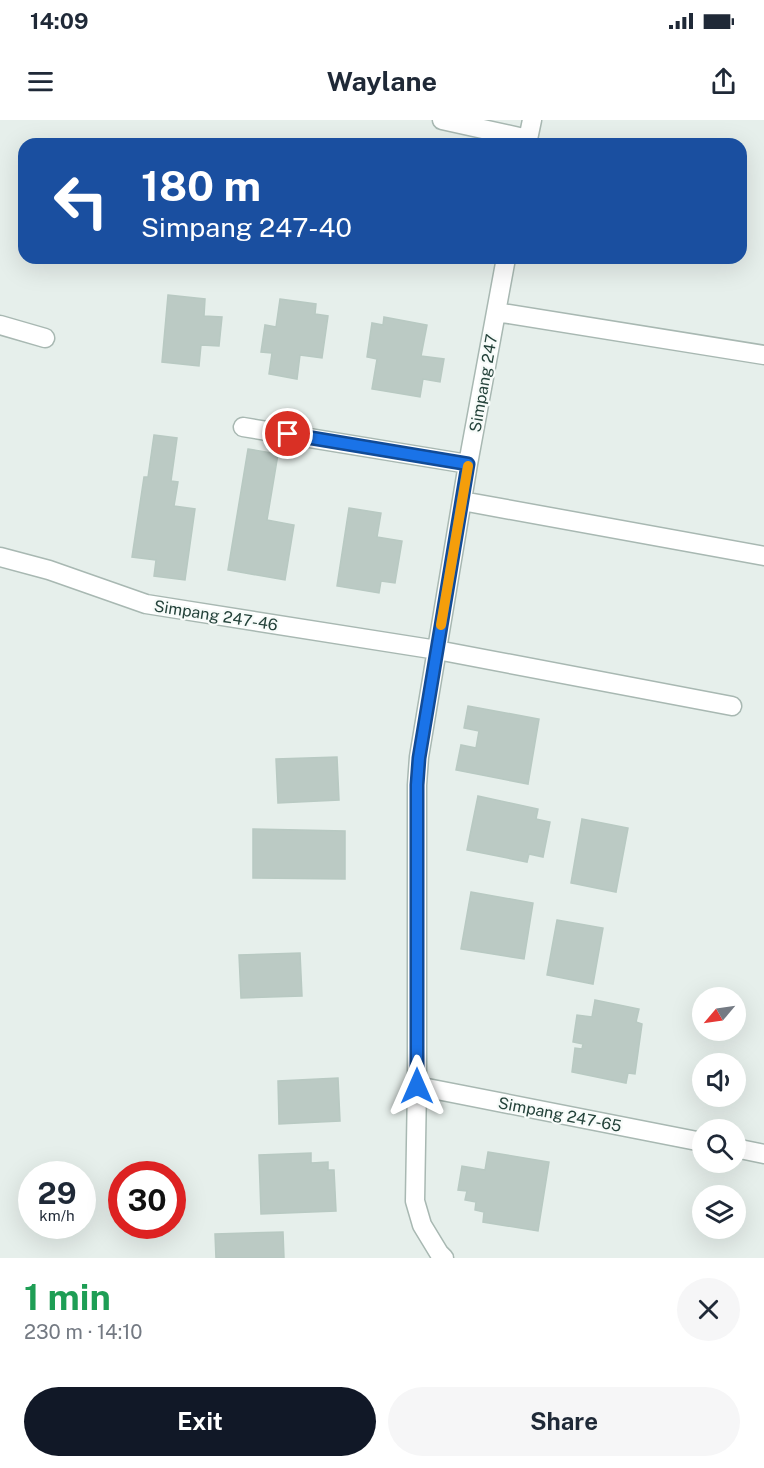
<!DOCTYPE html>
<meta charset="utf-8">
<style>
body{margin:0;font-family:"Public Sans",sans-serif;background:#f6f6f7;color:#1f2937;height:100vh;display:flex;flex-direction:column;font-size:22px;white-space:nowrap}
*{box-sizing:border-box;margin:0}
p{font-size:20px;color:#747a83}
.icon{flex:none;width:33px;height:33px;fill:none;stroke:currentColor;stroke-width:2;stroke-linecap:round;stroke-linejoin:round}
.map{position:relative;height:1138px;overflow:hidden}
.drawer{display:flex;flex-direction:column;background:#fff;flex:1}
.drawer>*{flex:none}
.top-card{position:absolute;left:18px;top:18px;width:729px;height:126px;border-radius:18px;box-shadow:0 6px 24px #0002;background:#1a4fa0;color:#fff;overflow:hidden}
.needle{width:39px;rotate:241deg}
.fabs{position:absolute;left:692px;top:867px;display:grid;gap:12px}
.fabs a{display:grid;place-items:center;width:54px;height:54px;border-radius:50%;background:#fff;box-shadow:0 6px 24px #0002;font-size:30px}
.speed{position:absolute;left:18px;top:1041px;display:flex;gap:12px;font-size:30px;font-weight:700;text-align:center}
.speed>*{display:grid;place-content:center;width:78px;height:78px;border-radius:50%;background:#fff;box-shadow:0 6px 24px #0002;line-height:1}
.speed small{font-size:15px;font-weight:400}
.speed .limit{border:9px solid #d22;background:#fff;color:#111}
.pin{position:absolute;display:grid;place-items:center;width:51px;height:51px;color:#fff;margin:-26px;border:3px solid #fff;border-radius:50%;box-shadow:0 2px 6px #0007}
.me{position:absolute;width:66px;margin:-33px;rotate:0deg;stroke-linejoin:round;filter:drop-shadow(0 0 4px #0008)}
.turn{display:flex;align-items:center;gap:21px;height:126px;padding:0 24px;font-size:27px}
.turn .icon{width:78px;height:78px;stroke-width:2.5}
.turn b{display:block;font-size:42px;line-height:51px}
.round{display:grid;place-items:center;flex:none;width:63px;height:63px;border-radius:32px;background:#f6f6f7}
.head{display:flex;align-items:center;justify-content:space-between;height:102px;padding:0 24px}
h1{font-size:36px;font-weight:700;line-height:45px;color:#1e9e55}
.button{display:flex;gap:12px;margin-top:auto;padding:12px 24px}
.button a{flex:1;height:69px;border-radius:36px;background:#111827;color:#fff;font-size:24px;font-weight:700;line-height:69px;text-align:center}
.button a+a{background:#f6f6f7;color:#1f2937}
.status{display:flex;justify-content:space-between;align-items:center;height:42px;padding:0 30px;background:#fff;direction:ltr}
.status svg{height:16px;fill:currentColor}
header{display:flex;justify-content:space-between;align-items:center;height:78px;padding:0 24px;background:#fff;font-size:27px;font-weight:700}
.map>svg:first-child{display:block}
.building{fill:#bbcac4;stroke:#b8c9c2;stroke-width:1.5}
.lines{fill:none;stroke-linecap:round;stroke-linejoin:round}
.minor-casing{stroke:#a8b8b2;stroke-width:21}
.minor{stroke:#fff;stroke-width:18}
.route-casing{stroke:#114b97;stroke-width:15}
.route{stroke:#1a73e8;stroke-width:10}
.slow{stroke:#f59e0b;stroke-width:10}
.labels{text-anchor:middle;stroke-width:4.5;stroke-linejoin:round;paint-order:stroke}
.street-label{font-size:16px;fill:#24423a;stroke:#f7fbf9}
</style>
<div class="status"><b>14:09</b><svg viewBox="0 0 49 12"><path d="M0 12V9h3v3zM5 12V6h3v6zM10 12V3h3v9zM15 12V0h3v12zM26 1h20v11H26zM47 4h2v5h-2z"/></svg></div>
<header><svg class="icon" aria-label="menu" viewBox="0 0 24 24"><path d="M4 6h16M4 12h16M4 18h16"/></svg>Waylane<svg class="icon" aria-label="share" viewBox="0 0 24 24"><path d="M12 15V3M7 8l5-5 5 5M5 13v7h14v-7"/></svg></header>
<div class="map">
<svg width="764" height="1138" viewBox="0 0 764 1138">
<rect width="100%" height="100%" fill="#e6efeb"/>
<path class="building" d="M 168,175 L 205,179 L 204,196 L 222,197 L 219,226 L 201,225 L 199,246 L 162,242 Z
M 280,179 L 316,184 L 315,194 L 328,196 L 322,238 L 300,235 L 297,259 L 269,254 L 272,233 L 261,232 L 265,205 L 276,207 Z
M 384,197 L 427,205 L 421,236 L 444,239 L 440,262 L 423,259 L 420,277 L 372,269 L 377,239 L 367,237 L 372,203 L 383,205 Z
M 154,315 L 177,318 L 171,361 L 178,362 L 174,386 L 195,389 L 185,460 L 154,456 L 156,440 L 132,437 L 144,357 L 148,357 Z
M 248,329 L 278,334 L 267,400 L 294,405 L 285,460 L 228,450 Z
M 349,388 L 381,393 L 377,417 L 402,421 L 395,463 L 381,461 L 379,473 L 337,466 Z
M 468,586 L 539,599 L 528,664 L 456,650 L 461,625 L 476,628 L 479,611 L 464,608 Z
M 337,637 L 339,680 L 278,683 L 276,639 Z
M 478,676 L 538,689 L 536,699 L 550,702 L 543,737 L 529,734 L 527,742 L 467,730 Z
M 582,699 L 628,708 L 616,772 L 571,763 Z
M 253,709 L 345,711 L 345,759 L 253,758 Z
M 471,772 L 533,783 L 524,839 L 461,829 Z
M 557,800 L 603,808 L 593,864 L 547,855 Z
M 300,833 L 302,876 L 241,878 L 239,835 Z
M 595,880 L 639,889 L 636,902 L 642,904 L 635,954 L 628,953 L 626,963 L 572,952 L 575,928 L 582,929 L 583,924 L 573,922 L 577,895 L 592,897 Z
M 338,958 L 340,1001 L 279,1004 L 278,961 Z
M 488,1032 L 549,1042 L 538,1111 L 483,1102 L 484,1092 L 475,1090 L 476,1082 L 465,1080 L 467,1071 L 458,1070 L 462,1046 L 485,1050 Z
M 311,1033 L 311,1043 L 328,1042 L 328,1050 L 334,1050 L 336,1091 L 261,1094 L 259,1035 Z
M 283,1112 L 284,1138 L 216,1138 L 215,1114 Z"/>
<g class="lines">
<defs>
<path id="minor" d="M 442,0 L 528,19
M 527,24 L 532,0
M 496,192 L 764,235
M 0,205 L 45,218
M 243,307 L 468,344
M 462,381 L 764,436
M 0,437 L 49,450 L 146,484 L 437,530 L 732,586
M 417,966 L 702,1022
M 735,1028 L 764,1034
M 444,1138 L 439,1133 L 422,1105 L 415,1081 L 417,966 L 417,665 L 419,637 L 468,344 L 506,138"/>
</defs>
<use href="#minor" class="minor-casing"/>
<use href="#minor" class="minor"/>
</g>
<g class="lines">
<defs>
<path id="route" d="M 288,314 L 468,344 L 419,638 L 417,665 L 417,966"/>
</defs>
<use href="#route" class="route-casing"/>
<use href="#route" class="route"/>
<path class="slow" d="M 441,505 L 468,346"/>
</g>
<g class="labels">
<g class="street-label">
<text transform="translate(483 263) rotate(-80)" y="6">Simpang 247</text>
<text transform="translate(216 495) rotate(9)" y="6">Simpang 247-46</text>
<text transform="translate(560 994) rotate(11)" y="6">Simpang 247-65</text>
</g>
</g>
</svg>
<div class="fabs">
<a><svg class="needle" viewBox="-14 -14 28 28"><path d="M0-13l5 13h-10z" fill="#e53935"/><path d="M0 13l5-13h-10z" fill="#747a83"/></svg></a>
<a><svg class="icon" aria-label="sound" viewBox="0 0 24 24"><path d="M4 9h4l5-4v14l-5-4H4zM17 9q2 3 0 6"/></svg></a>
<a><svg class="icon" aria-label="search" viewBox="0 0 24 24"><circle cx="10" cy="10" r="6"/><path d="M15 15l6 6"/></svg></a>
<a><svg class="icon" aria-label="layers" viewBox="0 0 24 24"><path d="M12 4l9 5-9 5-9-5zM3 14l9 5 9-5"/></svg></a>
</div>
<div class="speed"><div>29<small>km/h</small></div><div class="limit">30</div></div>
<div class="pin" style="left:288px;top:314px;background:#d93025"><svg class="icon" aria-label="arrive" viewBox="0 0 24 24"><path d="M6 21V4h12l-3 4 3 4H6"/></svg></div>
<svg class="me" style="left:417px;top:966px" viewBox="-20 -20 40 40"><path d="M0-17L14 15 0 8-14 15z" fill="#1a73e8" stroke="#fff" stroke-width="4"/></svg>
<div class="top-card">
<div class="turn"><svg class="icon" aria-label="left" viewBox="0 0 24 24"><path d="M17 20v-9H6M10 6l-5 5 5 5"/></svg><div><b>180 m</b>Simpang 247-40</div></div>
</div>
</div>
<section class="drawer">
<div class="head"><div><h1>1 min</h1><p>230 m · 14:10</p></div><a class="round"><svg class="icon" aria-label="close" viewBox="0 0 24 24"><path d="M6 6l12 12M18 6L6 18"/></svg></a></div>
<div class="button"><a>Exit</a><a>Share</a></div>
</section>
